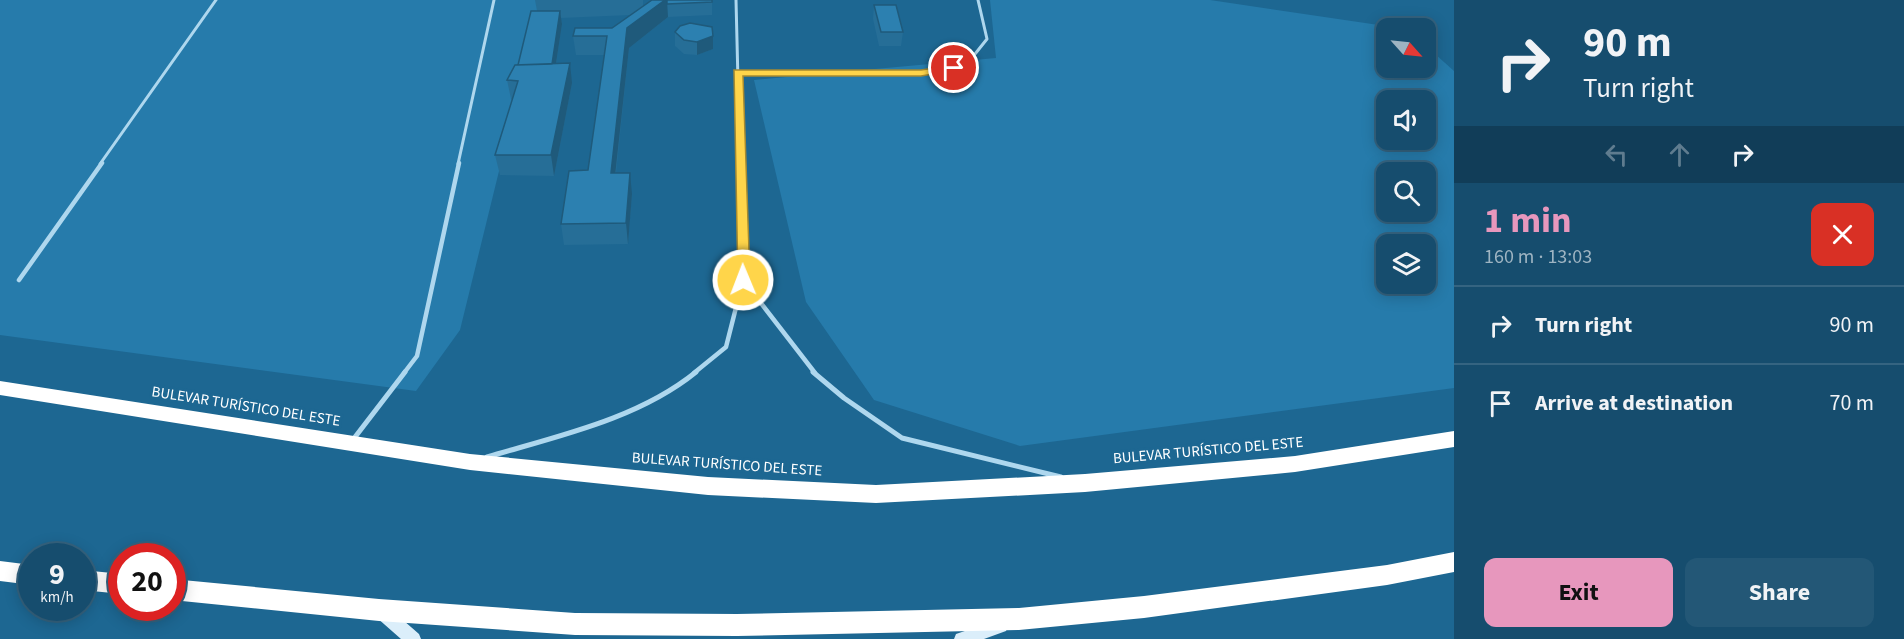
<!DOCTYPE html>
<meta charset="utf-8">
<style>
body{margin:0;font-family:"Source Sans 3",sans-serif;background:#235776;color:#f1f3f6;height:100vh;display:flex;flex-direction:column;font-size:22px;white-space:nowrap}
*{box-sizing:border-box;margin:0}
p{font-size:20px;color:#9eb4c2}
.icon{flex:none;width:33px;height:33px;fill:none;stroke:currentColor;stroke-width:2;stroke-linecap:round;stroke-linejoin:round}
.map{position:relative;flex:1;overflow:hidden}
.sheet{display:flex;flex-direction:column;background:#164d6e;width:450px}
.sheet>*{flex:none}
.guide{background:#164d6e;color:#f1f3f6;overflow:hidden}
.needle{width:39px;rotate:117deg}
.tools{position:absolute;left:1376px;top:18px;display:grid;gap:12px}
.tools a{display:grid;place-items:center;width:60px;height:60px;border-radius:12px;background:#164d6e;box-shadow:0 3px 15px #0003,0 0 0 2px #356481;font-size:30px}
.speed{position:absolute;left:18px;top:543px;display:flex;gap:12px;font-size:30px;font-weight:700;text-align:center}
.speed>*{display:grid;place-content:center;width:78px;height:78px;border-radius:50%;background:#164d6e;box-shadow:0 3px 15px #0003,0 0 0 2px #356481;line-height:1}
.speed small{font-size:15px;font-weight:400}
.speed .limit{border:9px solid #d22;background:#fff;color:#111}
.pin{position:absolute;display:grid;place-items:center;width:51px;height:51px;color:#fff;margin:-26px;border:3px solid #fff;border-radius:50%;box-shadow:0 2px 6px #0007}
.me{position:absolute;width:66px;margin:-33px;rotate:359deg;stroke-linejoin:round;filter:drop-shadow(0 0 4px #0008)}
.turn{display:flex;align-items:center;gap:21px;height:126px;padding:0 30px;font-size:27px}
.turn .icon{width:78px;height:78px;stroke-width:2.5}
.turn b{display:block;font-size:42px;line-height:51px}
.lanes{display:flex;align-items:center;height:57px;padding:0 30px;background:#0003;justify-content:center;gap:30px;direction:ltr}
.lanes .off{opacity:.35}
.round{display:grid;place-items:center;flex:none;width:63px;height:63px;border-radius:12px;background:#235776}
.headline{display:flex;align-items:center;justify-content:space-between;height:102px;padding:0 30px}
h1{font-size:36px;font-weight:700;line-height:45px;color:#e797bd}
.button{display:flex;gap:12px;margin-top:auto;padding:12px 30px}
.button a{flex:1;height:69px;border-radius:12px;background:#e797bd;color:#111;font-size:24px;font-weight:700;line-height:69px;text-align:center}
.button a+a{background:#235776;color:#f1f3f6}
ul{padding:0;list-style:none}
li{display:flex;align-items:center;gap:18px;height:78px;padding:0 30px;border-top:2px solid #356481}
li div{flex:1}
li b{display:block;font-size:22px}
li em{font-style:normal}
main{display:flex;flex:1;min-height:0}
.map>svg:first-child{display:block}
.green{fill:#267bab;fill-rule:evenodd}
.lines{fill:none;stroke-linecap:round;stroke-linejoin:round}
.lane-far2{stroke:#aed7ee;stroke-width:3}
.lane-far1{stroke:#aed7ee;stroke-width:4.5}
.lane{stroke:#aed7ee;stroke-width:5}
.secondary{fill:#dbeefa;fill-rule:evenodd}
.highway{fill:#fff;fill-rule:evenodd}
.wall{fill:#266e97}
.shaded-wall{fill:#1f5a7b}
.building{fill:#2c80b0;stroke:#1f5a7b;stroke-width:1.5}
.route{fill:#ffd54a;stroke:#a68a30;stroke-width:1.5}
.labels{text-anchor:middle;stroke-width:6;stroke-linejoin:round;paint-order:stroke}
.street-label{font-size:15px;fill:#fff;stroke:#1d6792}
</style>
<main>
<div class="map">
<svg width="1454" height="639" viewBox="0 0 1454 639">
<rect width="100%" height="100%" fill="#1d6792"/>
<path class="green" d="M 0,0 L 541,0 L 460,330 L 416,391 L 0,335 Z
M 990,0 L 1210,0 L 1399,28 L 1386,28 L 1386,68 L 1425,68 L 1425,45 L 1454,71 L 1454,388 L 1020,446 L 874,400 L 806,302 L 754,80 L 996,58 ZM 1386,100 L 1425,100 L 1425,140 L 1386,140 ZM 1386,172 L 1425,172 L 1425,212 L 1386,212 ZM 1386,244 L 1425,244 L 1425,284 L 1386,284 Z"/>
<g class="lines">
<path class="lane-far2" d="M 736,0 L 740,164
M 738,73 L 921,73 L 954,67 L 975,54 L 987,39 L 978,0
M 100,164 L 216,0
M 458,164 L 494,0"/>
<path class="lane-far1" d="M 19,280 L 102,163
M 743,280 L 815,373
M 404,373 L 417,356 L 459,163
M 694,373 L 726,347 L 743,280 L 740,163"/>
<path class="lane" d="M 813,372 L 844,398 L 902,438 L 1061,477
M 352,441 L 405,372
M 487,457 C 558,436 638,419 696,372"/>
<path class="secondary" d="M 382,605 L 388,607 L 419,634 L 421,639 L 401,639 L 376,617 L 374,612 L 376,607 Z
M 1000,619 L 1006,621 L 1008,626 L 1006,631 L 984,639 L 954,639 L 956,634 Z"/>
<path class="highway" d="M 0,381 L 470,454 L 708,477 L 876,485 L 1085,474 L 1295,456 L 1454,431 L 1454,447 L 1295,472 L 1085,492 L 876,503 L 708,495 L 470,470 L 0,395 Z
M 1454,552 L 1454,572 L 1387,585 L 1144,618 L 1019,630 L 737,636 L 575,635 L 379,621 L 172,600 L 172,579 L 379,599 L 575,613 L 737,614 L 1019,608 L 1144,596 L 1387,565 Z
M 0,561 L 32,565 L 32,585 L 0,581 Z
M 82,570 L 122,574 L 122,594 L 82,590 Z"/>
</g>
<path class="wall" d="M 535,0 L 643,0 L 643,7 L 712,0 L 712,15 L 668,17 L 629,48 L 616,173 L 632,194 L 628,244 L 564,245 L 561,224 L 588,170 L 604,55 L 576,55 L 573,36 L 612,28 L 630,15 L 561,18 L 562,24 L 556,64 L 572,83 L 554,176 L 500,175 L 495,155 L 513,100 L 511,99 L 507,80 L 518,65 L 537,11 Z
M 874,5 L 903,32 L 901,46 L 879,46 L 873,19 Z
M 680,26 L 713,49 L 697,55 L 684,54 L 675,46 L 675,32 Z"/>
<path class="shaded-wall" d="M 665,0 L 667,0 L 668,17 L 629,48 L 613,194 L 611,173 L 627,28 Z
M 560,11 L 562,24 L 553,83 L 551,69 Z
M 713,36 L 713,49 L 697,55 L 697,42 Z
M 570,63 L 572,83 L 554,176 L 551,155 Z
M 630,173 L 632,194 L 628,244 L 626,223 Z"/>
<path class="building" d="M 652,0 L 665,0 L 627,28 L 611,173 L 630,173 L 626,223 L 561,224 L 569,171 L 588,170 L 607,36 L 573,36 L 575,28 L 612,28 Z
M 667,0 L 712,0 L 712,2 L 667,4 Z
M 874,5 L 896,5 L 903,32 L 881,32 Z
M 531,11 L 560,11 L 552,64 L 518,65 Z
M 690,23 L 712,27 L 713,36 L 697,42 L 684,40 L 675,32 L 680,26 Z
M 570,63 L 551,155 L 495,155 L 518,81 L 507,80 L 515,65 Z"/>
<path class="route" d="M 954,65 L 959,68 L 957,70 L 921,76 L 743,76 L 750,280 L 748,283 L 738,283 L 734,70 L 921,70 Z"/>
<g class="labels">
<g class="street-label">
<text transform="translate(246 406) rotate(9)" y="5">BULEVAR TURÍSTICO DEL ESTE</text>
<text transform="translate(1208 450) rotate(-5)" y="5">BULEVAR TURÍSTICO DEL ESTE</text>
<text transform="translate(727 464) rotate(4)" y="5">BULEVAR TURÍSTICO DEL ESTE</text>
</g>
</g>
</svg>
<div class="tools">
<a><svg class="needle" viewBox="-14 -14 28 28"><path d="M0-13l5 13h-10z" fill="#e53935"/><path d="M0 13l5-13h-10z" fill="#9eb4c2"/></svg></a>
<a><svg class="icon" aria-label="sound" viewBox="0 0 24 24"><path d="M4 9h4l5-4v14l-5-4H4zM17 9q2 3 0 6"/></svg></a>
<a><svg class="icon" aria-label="search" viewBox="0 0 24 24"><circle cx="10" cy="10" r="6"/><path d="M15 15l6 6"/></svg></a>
<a><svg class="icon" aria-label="layers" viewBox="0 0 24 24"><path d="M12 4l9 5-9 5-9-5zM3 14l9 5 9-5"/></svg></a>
</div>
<div class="speed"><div>9<small>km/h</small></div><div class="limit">20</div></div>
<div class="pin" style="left:954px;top:68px;background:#d93025"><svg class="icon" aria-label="arrive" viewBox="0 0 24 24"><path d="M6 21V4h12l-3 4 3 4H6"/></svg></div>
<svg class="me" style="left:743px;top:280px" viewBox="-20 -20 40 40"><circle r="17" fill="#ffd54a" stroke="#fff" stroke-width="3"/><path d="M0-11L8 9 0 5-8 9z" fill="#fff"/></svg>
</div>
<section class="sheet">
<div class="guide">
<div class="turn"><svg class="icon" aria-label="right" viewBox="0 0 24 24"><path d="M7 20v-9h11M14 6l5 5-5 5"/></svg><div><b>90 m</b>Turn right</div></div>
<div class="lanes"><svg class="icon off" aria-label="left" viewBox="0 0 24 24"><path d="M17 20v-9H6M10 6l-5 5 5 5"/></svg><svg class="icon off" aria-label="ahead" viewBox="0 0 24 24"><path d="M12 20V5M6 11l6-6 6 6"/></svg><svg class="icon" aria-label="right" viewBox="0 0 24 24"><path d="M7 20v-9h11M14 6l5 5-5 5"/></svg></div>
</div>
<div class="headline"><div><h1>1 min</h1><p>160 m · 13:03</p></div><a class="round" style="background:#d93025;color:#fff"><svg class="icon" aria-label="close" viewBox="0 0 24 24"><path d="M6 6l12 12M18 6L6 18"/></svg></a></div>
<ul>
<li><svg class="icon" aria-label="right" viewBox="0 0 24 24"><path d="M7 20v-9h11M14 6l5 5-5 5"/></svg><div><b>Turn right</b></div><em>90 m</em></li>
<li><svg class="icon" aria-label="arrive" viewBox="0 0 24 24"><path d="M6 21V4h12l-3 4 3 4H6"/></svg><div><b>Arrive at destination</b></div><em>70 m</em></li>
</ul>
<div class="button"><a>Exit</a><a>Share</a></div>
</section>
</main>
